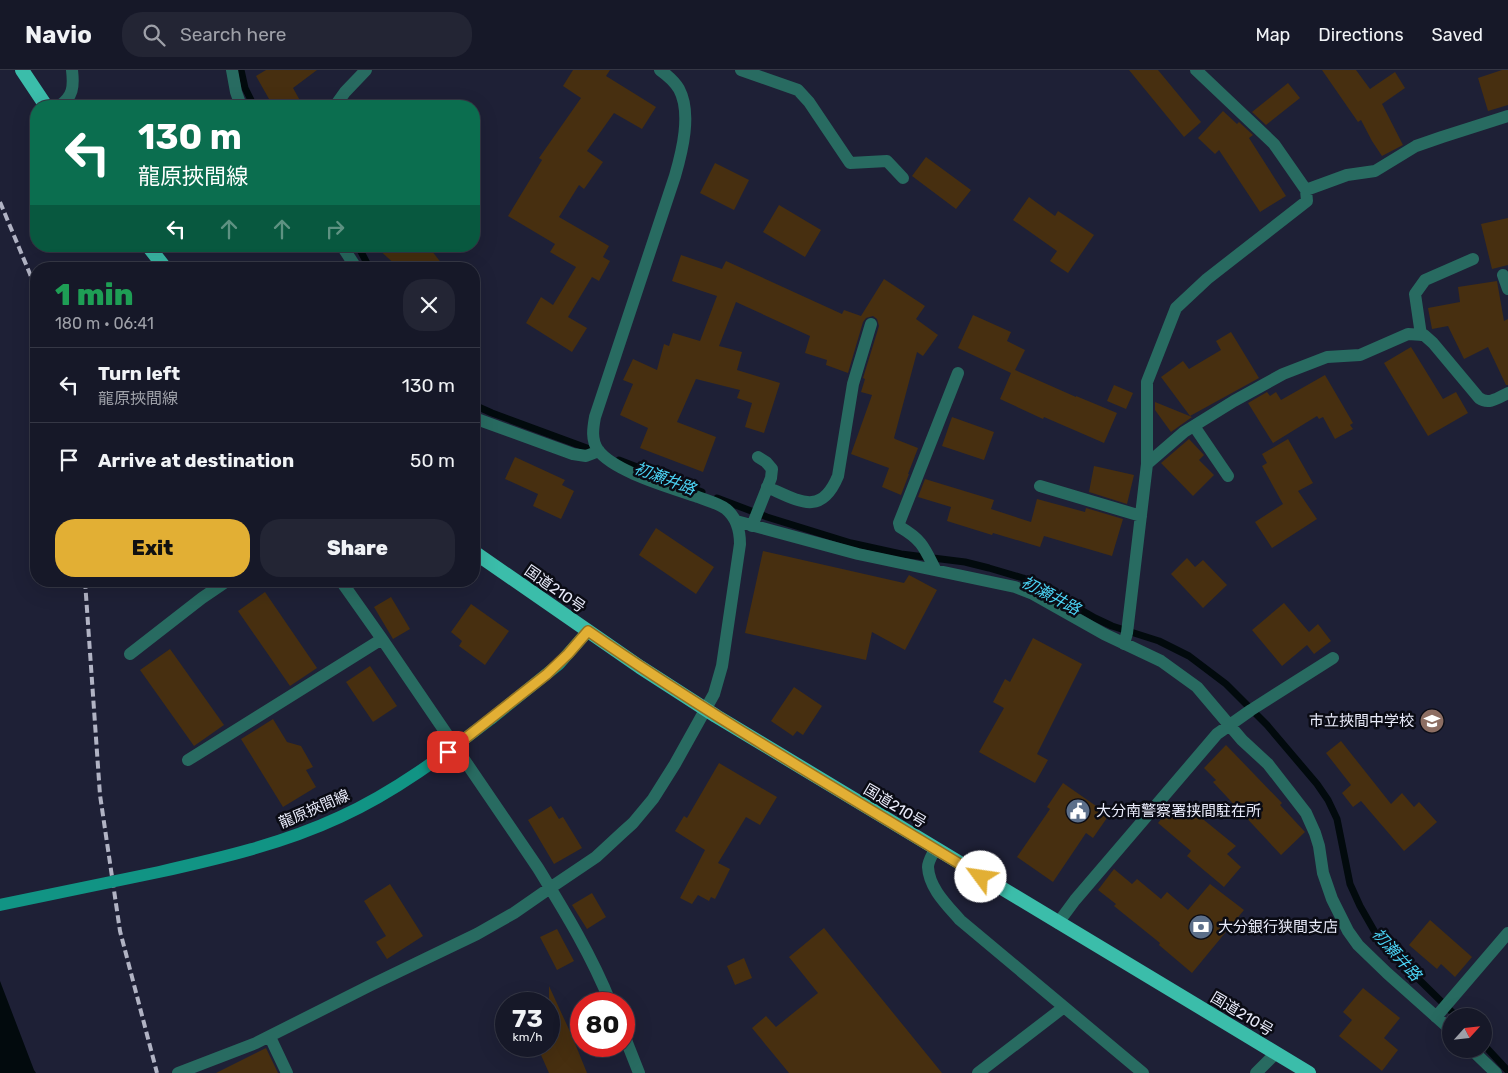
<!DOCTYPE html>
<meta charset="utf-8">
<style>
body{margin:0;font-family:Rubik,"Noto Sans JP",sans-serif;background:#232534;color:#f1f3f6;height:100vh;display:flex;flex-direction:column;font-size:19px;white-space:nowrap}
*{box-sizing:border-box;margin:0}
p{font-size:16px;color:#9ea0a8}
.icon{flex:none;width:28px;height:28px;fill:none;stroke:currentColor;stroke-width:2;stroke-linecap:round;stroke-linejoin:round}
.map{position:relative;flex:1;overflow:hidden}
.panel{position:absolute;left:30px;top:192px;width:450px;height:325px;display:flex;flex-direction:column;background:#161828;border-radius:20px;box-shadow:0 5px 20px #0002,0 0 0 1px #353745}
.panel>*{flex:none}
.hud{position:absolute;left:30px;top:30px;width:450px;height:152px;border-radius:20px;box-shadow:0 5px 20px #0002,0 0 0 1px #353745;background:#0b6e4f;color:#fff;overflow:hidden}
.needle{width:32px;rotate:63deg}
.tools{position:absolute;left:1442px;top:938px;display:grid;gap:10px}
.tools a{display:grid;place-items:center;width:50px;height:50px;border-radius:50%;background:#161828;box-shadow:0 5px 20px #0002,0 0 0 1px #353745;font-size:25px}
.speed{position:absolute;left:495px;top:922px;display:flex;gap:10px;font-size:25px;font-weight:700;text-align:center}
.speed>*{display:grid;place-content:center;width:65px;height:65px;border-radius:50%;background:#161828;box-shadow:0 5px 20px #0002,0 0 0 1px #353745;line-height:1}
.speed small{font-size:12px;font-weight:400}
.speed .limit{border:8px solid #d22;background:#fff;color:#111}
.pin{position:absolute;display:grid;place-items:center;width:42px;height:42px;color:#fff;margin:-21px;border-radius:10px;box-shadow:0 2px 8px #0006}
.me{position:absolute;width:55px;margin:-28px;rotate:301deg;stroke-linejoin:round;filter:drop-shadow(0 0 4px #0008)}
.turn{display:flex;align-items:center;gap:18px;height:105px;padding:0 25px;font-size:22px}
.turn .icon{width:65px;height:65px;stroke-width:2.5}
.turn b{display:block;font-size:35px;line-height:42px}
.lanes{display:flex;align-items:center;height:48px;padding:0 25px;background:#0003;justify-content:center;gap:25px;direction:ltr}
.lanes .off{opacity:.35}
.round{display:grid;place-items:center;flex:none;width:52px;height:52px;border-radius:20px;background:#232534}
.overview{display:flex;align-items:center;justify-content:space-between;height:85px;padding:0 25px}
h1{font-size:30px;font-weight:800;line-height:38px;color:#1e9e55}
.button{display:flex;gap:10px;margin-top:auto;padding:10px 25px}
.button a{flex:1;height:58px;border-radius:20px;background:#e2af34;color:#111;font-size:20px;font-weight:800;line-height:58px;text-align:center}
.button a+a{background:#232534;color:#f1f3f6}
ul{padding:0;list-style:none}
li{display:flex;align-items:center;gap:15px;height:75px;padding:0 25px;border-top:1px solid #353745}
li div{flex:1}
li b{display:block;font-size:19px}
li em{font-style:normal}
header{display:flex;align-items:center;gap:30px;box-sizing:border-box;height:70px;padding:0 25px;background:#161828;border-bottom:1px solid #353745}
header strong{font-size:24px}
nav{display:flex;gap:28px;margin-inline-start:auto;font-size:18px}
.search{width:350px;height:45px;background:#232534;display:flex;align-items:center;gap:12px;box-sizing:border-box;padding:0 18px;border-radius:20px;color:#9ea0a8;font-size:19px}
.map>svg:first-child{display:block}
.water{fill:#020a0d}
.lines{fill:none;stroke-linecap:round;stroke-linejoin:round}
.stream{stroke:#020a0d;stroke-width:7}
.building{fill:#472f10}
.minor{stroke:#286b61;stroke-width:12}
.secondary{stroke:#119484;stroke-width:12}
.trunk{stroke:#3bbdaa;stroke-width:14}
.rail{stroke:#b1b3c4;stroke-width:4;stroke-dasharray:8 4;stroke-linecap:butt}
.secondary-bridge{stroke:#119484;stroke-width:12}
.route-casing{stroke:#937222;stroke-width:12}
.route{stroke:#e2af34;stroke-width:9}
.labels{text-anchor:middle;stroke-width:5;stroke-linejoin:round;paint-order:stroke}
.street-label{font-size:15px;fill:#e9ebfa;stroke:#0a0b14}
.poi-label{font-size:15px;fill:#e9ebfa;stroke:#0a0b14;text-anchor:start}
.water-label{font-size:16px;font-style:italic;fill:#4bd3f4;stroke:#0a0b14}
</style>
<header>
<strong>Navio</strong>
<div class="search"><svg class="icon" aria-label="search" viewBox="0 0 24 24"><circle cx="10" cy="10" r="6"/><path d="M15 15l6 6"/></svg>Search here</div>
<nav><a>Map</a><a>Directions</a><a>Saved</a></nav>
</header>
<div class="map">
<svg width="1508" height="1003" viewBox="0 0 1508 1003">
<rect width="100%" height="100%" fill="#1e2036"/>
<path class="water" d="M 0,911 L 34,1000 L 36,1003 L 0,1003 Z"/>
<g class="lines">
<path class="stream" d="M 241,0 L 245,18 L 254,36
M 358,176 L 370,199
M 474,335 L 492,343 L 595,381
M 619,390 L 702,422
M 717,428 L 767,447 L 851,473 L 901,484 L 965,492 L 989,498 L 1023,508 L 1036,514 L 1095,548 L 1112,556 L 1159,571 L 1189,586 L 1226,614 L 1267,655 L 1317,714 L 1328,730 L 1337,749 L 1350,814 L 1360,836 L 1376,864 L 1389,880 L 1456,946
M 1484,975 L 1508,1001"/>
</g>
<path class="building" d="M 266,0 L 317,0 L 293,18 L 303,36 L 273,36 L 256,6 Z
M 573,0 L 610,0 L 606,6 L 656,37 L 642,59 L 614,43 L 587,81 L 603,92 L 584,119 L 579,115 L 559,147 L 609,176 L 603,187 L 610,191 L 599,211 L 592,207 L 568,247 L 587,258 L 572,282 L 526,253 L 541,227 L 553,235 L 576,197 L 550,182 L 555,174 L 508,146 L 542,90 L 539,88 L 581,28 L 563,16 Z
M 1129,0 L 1158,0 L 1201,52 L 1184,67 Z
M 1322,0 L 1356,0 L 1370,19 L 1395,2 L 1405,18 L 1382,34 L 1403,75 L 1382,86 L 1372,71 L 1361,50 L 1358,52 Z
M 1502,0 L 1508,0 L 1508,35 L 1488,41 L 1478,8 Z
M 1288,13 L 1300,28 L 1266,55 L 1252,42 Z
M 1223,41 L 1237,54 L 1239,52 L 1253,65 L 1249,68 L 1286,126 L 1260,142 L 1219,80 L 1215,84 L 1198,68 Z
M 926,87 L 971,120 L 956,139 L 912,106 Z
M 715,93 L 749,110 L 734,140 L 700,123 Z
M 1029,127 L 1055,146 L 1058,141 L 1094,165 L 1068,203 L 1050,191 L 1057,181 L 1013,150 Z
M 779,135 L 821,160 L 805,187 L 763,162 Z
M 1508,148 L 1508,195 L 1492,199 L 1481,154 Z
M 375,176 L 428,176 L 446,199 L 400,199 Z
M 681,185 L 722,199 L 726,191 L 842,244 L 844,240 L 861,246 L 884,209 L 925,236 L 916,249 L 938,265 L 923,286 L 917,282 L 894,368 L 895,369 L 918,378 L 908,404 L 909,404 L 901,425 L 882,417 L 889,398 L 851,384 L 872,325 L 861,322 L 865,309 L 863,308 L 879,256 L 877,249 L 873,246 L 866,248 L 863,252 L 848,303 L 826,295 L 827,290 L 805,283 L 810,266 L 736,232 L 719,276 L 742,282 L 737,300 L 780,313 L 764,363 L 745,357 L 752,333 L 737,328 L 740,320 L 696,309 L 677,352 L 716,367 L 703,402 L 640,378 L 648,358 L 620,345 L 633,314 L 623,310 L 633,289 L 657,300 L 664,274 L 669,276 L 673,263 L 700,271 L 717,226 L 672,211 Z
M 1497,211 L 1504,251 L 1508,249 L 1508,315 L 1506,315 L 1488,277 L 1464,289 L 1448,256 L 1432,259 L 1428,238 L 1460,232 L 1458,217 Z
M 973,245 L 1011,262 L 1007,271 L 1025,280 L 1015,300 L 1076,327 L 1076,326 L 1117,343 L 1104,373 L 1044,347 L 1043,349 L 1000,329 L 1011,303 L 958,278 Z
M 1231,262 L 1259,308 L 1190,346 L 1161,307 L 1183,291 L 1189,299 L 1221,280 L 1216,271 Z
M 1411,277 L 1443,329 L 1456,322 L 1468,343 L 1428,366 L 1384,293 Z
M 1325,305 L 1353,353 L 1350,355 L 1353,359 L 1335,369 L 1323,347 L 1319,349 L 1317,346 L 1273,373 L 1248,333 L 1267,322 L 1270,326 L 1276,322 L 1281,330 Z
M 1114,315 L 1133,323 L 1126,339 L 1107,331 Z
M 1155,332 L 1192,347 L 1171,362 L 1155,340 Z
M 952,347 L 994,362 L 984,390 L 942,376 Z
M 1189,369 L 1204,385 L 1199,390 L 1214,405 L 1193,426 L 1161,393 Z
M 1288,369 L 1313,413 L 1298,421 L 1317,449 L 1272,478 L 1255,452 L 1283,434 L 1262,396 L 1267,393 L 1262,384 Z
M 515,387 L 565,410 L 562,415 L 574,421 L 561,449 L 533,436 L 538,424 L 505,409 Z
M 1094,396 L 1134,405 L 1127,434 L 1089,422 Z
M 925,409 L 994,430 L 991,439 L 1031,452 L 1037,429 L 1085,442 L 1086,438 L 1123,449 L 1112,486 L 1044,466 L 1040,477 L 993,463 L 992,465 L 947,451 L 951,437 L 918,427 Z
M 656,458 L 714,497 L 696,524 L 639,485 Z
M 763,481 L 904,513 L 909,505 L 937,520 L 905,580 L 872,562 L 866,590 L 745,563 Z
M 1187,488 L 1195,497 L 1203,490 L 1227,515 L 1203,538 L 1171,504 Z
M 265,522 L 317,598 L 290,616 L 238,541 Z
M 391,527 L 410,559 L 393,569 L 374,537 Z
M 1284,533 L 1309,562 L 1318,554 L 1331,571 L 1314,584 L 1307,575 L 1282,596 L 1252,560 Z
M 471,534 L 509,561 L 485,595 L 459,576 L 462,571 L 451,562 Z
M 1033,568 L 1082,594 L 1037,684 L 1048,690 L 1035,713 L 979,682 L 1004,638 L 993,632 L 1005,609 L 1010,612 Z
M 170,579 L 224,655 L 194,676 L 140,600 Z
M 370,596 L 397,636 L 373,652 L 346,612 Z
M 794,617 L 822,636 L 803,665 L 797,661 L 793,666 L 771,651 Z
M 273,649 L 287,672 L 301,676 L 313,697 L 306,700 L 316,717 L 283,737 L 241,669 Z
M 1341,671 L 1391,734 L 1402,723 L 1414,737 L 1419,732 L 1437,752 L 1404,781 L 1361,731 L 1353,737 L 1342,723 L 1351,715 L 1326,683 Z
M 1226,675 L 1282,733 L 1280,735 L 1305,762 L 1281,785 L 1213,712 L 1216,710 L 1204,698 Z
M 719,693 L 777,727 L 760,755 L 746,747 L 718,793 L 730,799 L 715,829 L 711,827 L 709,831 L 698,825 L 692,834 L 680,828 L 705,780 L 675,761 L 684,746 L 687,748 Z
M 1063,713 L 1109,745 L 1093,768 L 1086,763 L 1053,812 L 1017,787 L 1050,739 L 1047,737 Z
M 1174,733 L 1179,737 L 1183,733 L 1236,776 L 1227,784 L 1241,797 L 1224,817 L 1187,786 L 1191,781 L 1158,753 Z
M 551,736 L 559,749 L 563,747 L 582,778 L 554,794 L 528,750 Z
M 1114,799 L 1132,814 L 1137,809 L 1161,829 L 1167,822 L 1188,840 L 1210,814 L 1244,840 L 1192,903 L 1159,875 L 1160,873 L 1114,836 L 1116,834 L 1098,820 Z
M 390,814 L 423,866 L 387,889 L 376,872 L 386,866 L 364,831 Z
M 592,823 L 606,847 L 587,859 L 572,835 Z
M 1430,850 L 1472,887 L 1455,907 L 1441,894 L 1437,899 L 1409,875 Z
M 824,858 L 942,1003 L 789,1003 L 752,958 L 766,946 L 776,957 L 818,923 L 789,887 Z
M 557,859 L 574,891 L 557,900 L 540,867 Z
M 744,888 L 752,908 L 735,915 L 727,896 Z
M 549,916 L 572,966 L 587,1003 L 549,1003 L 537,976 L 549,976 Z
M 1363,918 L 1400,948 L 1384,968 L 1398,980 L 1382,1001 L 1339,966 L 1352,950 L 1343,942 Z
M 266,978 L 278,1003 L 216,1003 Z"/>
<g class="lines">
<path class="minor" d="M 232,0 L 236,22 L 241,36
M 741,0 L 798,20 L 809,32 L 850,93 L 887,91 L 903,108
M 59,36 C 73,27 74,17 72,0
M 335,36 L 345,22 L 366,0
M 1306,120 L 1347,105 L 1375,101 L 1416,76 L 1442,67 L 1508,46
M 342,176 L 357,199
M 1503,205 L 1508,219
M 1421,265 L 1415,224 L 1425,210 L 1473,189
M 474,348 L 573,384 L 586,386 L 599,381
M 1194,356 L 1228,406
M 1147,394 L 1184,362 L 1234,331 L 1283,304 L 1327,287 L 1360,285 L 1408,264 L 1424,265 L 1433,273 L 1479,328 C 1489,335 1498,328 1508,323
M 1040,416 L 1141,446
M 767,417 C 799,431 821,447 838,406 L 853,314 L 871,254
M 736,451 L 858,484 L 1015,517 L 1033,524 L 1104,564 L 1161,591 L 1197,617 L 1242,670 L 1268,694 L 1306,743 L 1315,763 L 1319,776 L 1323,803 L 1332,829 L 1348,861 L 1358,875 L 1387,903 L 1451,960
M 752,456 L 771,408 L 772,399 L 766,392 L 758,387
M 935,499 C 924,477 922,470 900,457 L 899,453 L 958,303
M 341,511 L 382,569 L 538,798 C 565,842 592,886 611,934
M 1124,574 L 1127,563 L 1147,394 L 1147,312 L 1176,238 L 1207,209 L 1307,131 L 1306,120 L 1274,74 L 1196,0
M 130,584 L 202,528 L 227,511
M 188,690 L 382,569
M 935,779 C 933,784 928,791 928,797 C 929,818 947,835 960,850 L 1143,1003
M 1058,853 L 1075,830 L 1217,664 L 1251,640 L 1333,588
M 1436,947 L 1508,863
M 624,965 L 639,1003
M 270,967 L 287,1003
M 1471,979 L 1496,1003
M 178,1003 L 256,973 L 371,915 L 477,864 L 514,843 L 550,818 L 596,787 L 623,762 L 633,753 L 653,729 L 675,694 L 714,624 L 722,596 L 740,474 C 740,461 737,448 726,439 C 718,433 708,431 698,427 C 673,418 614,402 598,380 C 591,370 593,358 595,347 L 675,106 C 682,82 692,43 679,19 C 675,12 667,5 660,0
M 978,1003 L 1064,937
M 1256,1003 L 1276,983"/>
<path class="secondary" d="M 492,648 L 559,594 L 588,561"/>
<path class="trunk" d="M 22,0 L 46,36
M 148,176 L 166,199
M 474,482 L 640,597 L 716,646 L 1309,1003"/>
<path class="rail" d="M 0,132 L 30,204 L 36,224
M 85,511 L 100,725 L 120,861 L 157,1003"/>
<path class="secondary-bridge" d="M 0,835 C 53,824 106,813 159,802 C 221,788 282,774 340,747 C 395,722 444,685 492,648"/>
</g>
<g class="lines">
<defs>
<path id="route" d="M 448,682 L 547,604 L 568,584 L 588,561 C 715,649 849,726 981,807"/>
</defs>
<use href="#route" class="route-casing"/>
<use href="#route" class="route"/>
</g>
<defs>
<symbol id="school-disc" viewBox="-11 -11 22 22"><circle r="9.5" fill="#8d6e63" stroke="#0a0b14"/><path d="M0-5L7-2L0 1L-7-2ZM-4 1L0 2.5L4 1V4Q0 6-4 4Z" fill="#fff"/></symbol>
<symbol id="civic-disc" viewBox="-11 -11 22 22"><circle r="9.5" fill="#5c6f8a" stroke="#0a0b14"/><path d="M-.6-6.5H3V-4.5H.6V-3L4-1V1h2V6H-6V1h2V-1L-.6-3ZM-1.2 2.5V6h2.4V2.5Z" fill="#fff"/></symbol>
<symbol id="bank-disc" viewBox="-11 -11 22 22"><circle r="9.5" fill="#5c6f8a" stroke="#0a0b14"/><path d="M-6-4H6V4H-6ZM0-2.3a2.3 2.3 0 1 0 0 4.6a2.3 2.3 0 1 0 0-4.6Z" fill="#fff"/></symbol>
</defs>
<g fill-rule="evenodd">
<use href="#school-disc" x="1418" y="637" width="28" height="28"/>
<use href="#civic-disc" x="1064" y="727" width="28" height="28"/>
<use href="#bank-disc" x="1187" y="843" width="28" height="28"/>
</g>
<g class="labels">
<g class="street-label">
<text transform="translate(555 519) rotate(35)" y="5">国道210号</text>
<text transform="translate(895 736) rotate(31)" y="5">国道210号</text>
<text transform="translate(314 739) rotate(-23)" y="5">龍原挾間線</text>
<text transform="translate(1242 944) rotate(31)" y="5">国道210号</text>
</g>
<g class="poi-label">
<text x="1414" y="656" text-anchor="end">市立挾間中学校</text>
<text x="1096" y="746">大分南警察署挟間駐在所</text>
<text x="1218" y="862">大分銀行狭間支店</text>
</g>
<g class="water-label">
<text transform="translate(665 408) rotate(21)" y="6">初瀬井路</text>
<text transform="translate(1051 525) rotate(28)" y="6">初瀬井路</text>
<text transform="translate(1397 884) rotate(48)" y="6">初瀬井路</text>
</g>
</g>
</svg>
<div class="tools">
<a><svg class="needle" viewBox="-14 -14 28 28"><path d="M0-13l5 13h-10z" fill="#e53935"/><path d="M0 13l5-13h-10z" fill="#9ea0a8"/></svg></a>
</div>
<div class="speed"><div>73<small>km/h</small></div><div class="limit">80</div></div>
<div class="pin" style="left:448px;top:682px;background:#d93025"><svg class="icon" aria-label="arrive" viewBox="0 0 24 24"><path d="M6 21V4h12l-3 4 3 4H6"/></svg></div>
<svg class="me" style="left:981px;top:807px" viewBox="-20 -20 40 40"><circle r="19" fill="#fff"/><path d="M0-13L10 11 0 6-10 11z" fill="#e2af34"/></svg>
<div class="hud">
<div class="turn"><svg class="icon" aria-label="left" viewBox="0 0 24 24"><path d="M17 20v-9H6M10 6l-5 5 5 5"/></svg><div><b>130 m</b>龍原挾間線</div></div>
<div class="lanes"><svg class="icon" aria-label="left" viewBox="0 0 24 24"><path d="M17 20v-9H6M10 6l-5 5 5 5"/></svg><svg class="icon off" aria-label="ahead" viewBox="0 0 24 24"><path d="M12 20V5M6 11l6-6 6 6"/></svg><svg class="icon off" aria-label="ahead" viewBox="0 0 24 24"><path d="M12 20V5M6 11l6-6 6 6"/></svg><svg class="icon off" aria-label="right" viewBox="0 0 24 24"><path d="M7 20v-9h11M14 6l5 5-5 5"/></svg></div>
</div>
<section class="panel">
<div class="overview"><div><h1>1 min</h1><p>180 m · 06:41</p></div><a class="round"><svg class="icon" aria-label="close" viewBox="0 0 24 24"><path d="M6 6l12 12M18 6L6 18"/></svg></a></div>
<ul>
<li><svg class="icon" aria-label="left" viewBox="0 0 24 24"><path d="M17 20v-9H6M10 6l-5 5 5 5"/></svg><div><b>Turn left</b><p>龍原挾間線</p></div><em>130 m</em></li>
<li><svg class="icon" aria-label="arrive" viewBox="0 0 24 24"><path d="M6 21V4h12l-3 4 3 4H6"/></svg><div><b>Arrive at destination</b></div><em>50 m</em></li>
</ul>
<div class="button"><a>Exit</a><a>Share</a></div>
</section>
</div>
